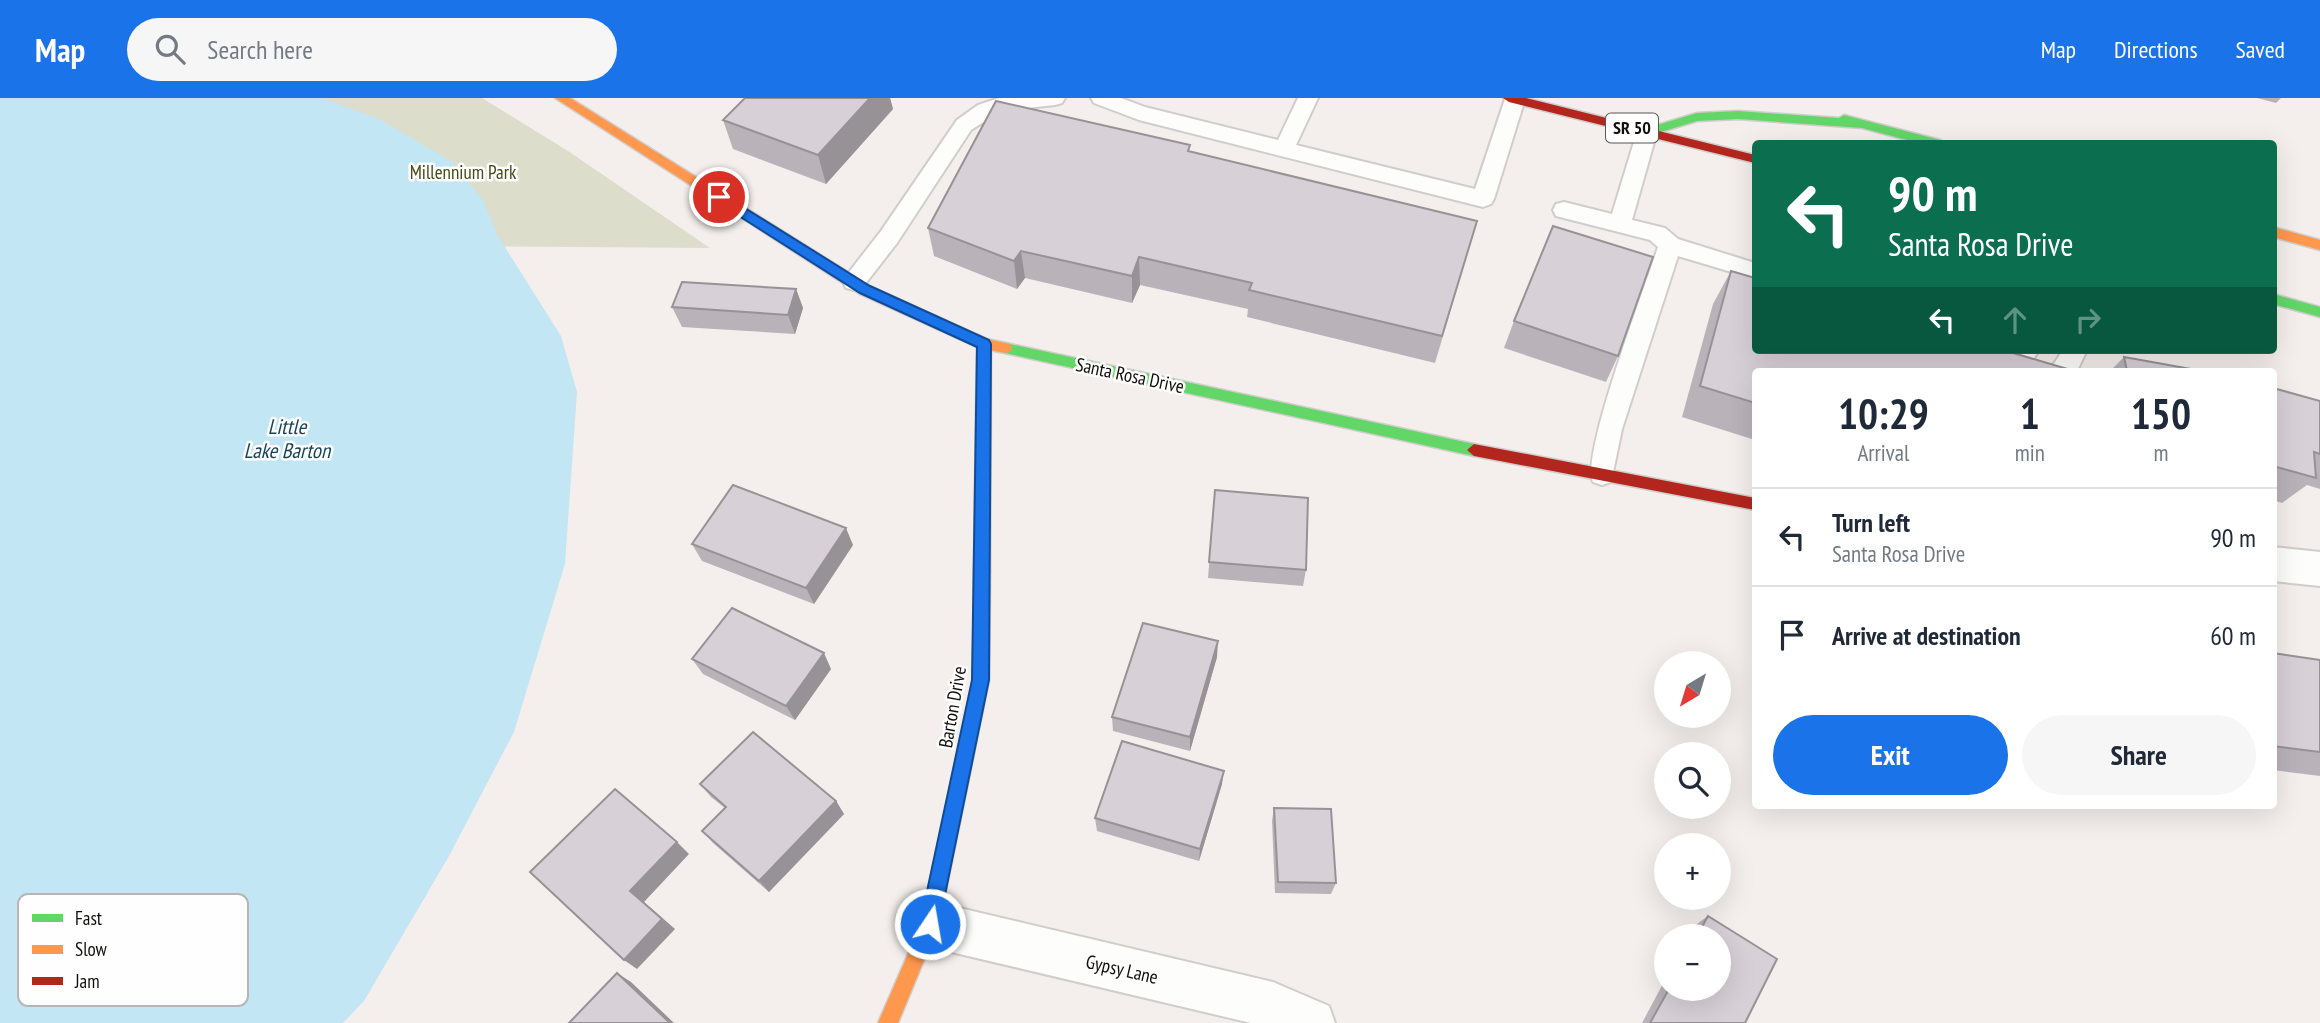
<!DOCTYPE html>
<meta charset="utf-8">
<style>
body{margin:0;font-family:"PT Sans Narrow",sans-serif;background:#f6f6f7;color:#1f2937;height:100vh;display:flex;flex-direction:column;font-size:26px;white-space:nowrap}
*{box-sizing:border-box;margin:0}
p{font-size:23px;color:#747a83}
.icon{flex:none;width:38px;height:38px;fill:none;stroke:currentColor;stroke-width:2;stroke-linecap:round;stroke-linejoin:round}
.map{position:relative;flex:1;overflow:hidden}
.details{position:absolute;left:1752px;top:270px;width:525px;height:441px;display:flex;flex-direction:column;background:#fff;border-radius:7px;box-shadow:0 7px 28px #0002}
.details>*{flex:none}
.top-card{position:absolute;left:1752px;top:42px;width:525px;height:214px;border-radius:7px;box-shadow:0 7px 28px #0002;background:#0b6e4f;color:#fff;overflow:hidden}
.needle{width:46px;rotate:218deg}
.tools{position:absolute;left:1654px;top:553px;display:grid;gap:14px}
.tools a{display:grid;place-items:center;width:77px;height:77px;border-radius:50%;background:#fff;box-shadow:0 7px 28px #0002;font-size:35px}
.pin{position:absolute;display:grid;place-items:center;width:60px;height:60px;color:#fff;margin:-30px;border:4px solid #fff;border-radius:50%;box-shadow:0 2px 7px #0007}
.me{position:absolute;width:77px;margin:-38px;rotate:12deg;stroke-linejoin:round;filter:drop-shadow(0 0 5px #0008)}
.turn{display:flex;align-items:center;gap:24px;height:147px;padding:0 21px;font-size:32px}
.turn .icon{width:91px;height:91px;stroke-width:2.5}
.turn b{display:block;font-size:49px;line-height:60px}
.lanes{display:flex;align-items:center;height:66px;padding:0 21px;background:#0003;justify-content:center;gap:35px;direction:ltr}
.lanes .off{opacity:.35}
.eta{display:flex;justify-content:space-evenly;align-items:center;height:119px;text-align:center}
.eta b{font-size:42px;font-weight:800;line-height:49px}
.button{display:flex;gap:14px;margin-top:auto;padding:14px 21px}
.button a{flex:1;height:80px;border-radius:42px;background:#1a73e8;color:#fff;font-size:28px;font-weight:800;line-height:80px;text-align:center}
.button a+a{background:#f6f6f7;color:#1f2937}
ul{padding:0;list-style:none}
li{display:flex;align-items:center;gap:21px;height:98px;padding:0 21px;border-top:2px solid #e0e1e3}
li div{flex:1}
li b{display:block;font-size:26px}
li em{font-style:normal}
header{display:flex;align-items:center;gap:42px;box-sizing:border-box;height:98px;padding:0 35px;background:#1a73e8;color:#fff}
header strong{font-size:33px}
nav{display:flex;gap:38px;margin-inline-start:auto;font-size:24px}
.search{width:490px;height:63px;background:#f6f6f7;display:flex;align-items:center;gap:18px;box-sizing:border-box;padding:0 24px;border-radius:38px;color:#747a83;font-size:26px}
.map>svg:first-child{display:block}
.green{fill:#dcddcb}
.water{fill:#c2e6f4}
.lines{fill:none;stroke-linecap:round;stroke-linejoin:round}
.lane-casing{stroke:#d0cdcb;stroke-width:4}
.street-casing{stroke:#d0cdcb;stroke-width:4}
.fast-casing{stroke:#d0cdcb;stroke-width:3}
.slow-casing{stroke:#d0cdcb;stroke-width:3}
.jam-casing{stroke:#d0cdcb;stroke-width:3}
.lane{fill:#fdfdfc;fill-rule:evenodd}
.street{fill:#fdfdfc;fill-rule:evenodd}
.fast{fill:#63d668;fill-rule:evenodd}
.slow{fill:#ff974d;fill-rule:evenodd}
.jam{fill:#b3261e;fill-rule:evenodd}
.wall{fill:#b9b3b9}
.shaded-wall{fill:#969296}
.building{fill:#d7d0d7;stroke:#969296;stroke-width:2}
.route{fill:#1a73e8;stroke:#114b97;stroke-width:2}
.labels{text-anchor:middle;stroke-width:5;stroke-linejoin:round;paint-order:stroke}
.shield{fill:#fefefe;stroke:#585655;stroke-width:2}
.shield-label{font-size:18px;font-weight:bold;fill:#110e0c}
.park-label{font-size:19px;fill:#454b17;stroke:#fefefe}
.street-label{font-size:19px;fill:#110e0c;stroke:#fefefe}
.water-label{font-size:21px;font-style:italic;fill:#184555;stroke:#fefefe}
.key{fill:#fefefe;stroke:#b7b6b5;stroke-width:2}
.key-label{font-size:19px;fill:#110e0c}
</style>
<header>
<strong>Map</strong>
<div class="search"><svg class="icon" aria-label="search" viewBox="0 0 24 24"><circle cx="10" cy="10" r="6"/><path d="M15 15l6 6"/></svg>Search here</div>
<nav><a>Map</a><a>Directions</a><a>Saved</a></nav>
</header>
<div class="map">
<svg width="2320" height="925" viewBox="0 0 2320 925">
<rect width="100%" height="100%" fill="#f4efec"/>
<path class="green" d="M 0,0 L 482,0 L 568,53 L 710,150 L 0,145 Z"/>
<path class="water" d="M 0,0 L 321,0 L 377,20 L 451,63 L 483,102 L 498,138 L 561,238 L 577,294 L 565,466 L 514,634 L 449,758 L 364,903 L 343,925 L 0,925 Z"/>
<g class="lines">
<defs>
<path id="lane" d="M 999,0 L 1065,0 L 1062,5 L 1055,7 L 1001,13 L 971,32 L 897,145 L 862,190 L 854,192 L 846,190 L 843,184 L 846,178 L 881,133 L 957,22 L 978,7 Z
M 1091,0 L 1121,0 L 1145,9 L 1278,42 L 1298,0 L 1318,0 L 1296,47 L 1475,91 L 1505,1 L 1525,1 L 1494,101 L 1491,106 L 1483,109 L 1139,22 L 1094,5 Z
M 1647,27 L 1654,29 L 1657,34 L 1632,122 L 1665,130 L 1678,141 L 1755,165 L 1755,181 L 1678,158 L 1622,331 L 1611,384 L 1602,387 L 1593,384 C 1580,358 1646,187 1658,149 L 1650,142 L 1556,118 L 1553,112 L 1556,106 L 1564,104 L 1612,116 L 1637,34 L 1640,29 Z
M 2008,252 L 2037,252 L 2038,254 L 2034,260 L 2026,263 L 2012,258 Z
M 2063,252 L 2087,252 L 2077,273 L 2049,273 Z"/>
<path id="street" d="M 2273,449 L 2320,454 L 2320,488 L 2273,483 Z
M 930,803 L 1273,884 L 1329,908 L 1335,925 L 1251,925 L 930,849 L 914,842 L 907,826 L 914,810 Z"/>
<path id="fast" d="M 1738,13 L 1839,20 L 1844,17 L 1940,42 L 1946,46 L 1922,46 L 1862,30 L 1738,21 L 1697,23 L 1648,38 L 1642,34 L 1644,31 L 1697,15 Z
M 2273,196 L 2320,209 L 2320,219 L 2273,206 Z
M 984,241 L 991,246 L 990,474 L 988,479 L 982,481 L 976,479 L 974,474 L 977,246 Z
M 1005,245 L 1474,346 L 1481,352 L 1474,358 L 1005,255 L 998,250 Z"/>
<path id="slow" d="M 555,0 L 570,0 L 870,188 L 987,241 L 1010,246 L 1012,250 L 1010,254 L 1005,255 L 979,250 L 860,196 Z
M 2273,129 L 2320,142 L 2320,152 L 2273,139 Z
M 982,467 L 988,469 L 990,474 L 989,582 L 939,826 L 898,925 L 878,925 L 921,826 L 973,582 L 974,474 L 976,469 Z"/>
<path id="jam" d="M 1503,0 L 1526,0 L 1755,57 L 1755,65 L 1509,4 Z
M 1474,346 L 1755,400 L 1755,412 L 1474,358 L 1467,352 Z"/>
</defs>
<use href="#lane" class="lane-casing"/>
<use href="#street" class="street-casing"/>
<use href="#fast" class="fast-casing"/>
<use href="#slow" class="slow-casing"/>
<use href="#jam" class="jam-casing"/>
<use href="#lane" class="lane"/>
<use href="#street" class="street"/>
<use href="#fast" class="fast"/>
<use href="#slow" class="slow"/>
<use href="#jam" class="jam"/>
</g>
<path class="wall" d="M 745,0 L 890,0 L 893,11 L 826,86 L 733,51 L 723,22 Z
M 2257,0 L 2281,0 L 2276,5 Z
M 1190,53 L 1477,123 L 1435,265 L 1247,219 L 1248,211 L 1140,187 L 1132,205 L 1025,180 L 1017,191 L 934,158 L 928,130 Z
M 1731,173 L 1755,273 L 1755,342 L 1682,319 L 1713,206 Z
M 796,191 L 803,210 L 795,236 L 682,229 L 672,209 Z
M 1514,223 L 1618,258 L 1606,284 L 1504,250 Z
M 2124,259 L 2202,273 L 2110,273 Z
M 2273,290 L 2320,303 L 2320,391 L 2307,387 L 2282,405 L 2273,402 Z
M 1215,392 L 1306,472 L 1303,488 L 1208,480 Z
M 692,446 L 853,447 L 814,506 L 702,463 Z
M 2273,555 L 2320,562 L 2320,678 L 2273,672 Z
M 1217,559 L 1190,653 L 1113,633 L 1112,619 Z
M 692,561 L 831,571 L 795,622 L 703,576 Z
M 700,686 L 836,703 L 844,716 L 769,794 L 713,745 L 702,733 L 725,710 L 711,699 Z
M 1222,686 L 1199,763 L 1097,733 L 1095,720 Z
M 1274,710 L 1336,785 L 1331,796 L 1275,795 L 1272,723 Z
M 1708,818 L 1777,861 L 1745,925 L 1642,925 L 1666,880 L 1666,891 L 1718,891 L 1718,838 L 1688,838 L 1694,828 Z"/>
<path class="shaded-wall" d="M 870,0 L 890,0 L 893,11 L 826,86 L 818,57 Z
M 1021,153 L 1025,180 L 1017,191 L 1014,163 Z
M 1139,159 L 1140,187 L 1132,205 L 1132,178 Z
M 796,191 L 803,210 L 795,236 L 788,217 Z
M 846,430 L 853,447 L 814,506 L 806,490 Z
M 1218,543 L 1217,559 L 1190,653 L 1190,639 Z
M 824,555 L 831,571 L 795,622 L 786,608 Z
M 1224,673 L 1222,686 L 1199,763 L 1200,751 Z
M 836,703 L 844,716 L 769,794 L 759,783 Z
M 677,744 L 689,756 L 644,804 L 675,831 L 637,871 L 624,862 L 630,793 Z
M 617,875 L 631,884 L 674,925 L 670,925 Z"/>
<path class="building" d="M 745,0 L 870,0 L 818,57 L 723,22 Z
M 996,3 L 1190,47 L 1188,53 L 1477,123 L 1442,238 L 1249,192 L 1252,185 L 1139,159 L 1132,178 L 1021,153 L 1014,163 L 928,130 Z
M 1553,128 L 1653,159 L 1618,258 L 1514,223 Z
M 1731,173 L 1755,180 L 1755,252 L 2003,252 L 2071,272 L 2071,273 L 1755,273 L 1755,305 L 1700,288 Z
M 682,184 L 796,191 L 788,217 L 672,209 Z
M 2124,259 L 2202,273 L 2127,273 Z
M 2273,290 L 2320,303 L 2320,356 L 2314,354 L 2316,380 L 2273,368 Z
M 733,387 L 846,430 L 806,490 L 692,446 Z
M 1215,392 L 1308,400 L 1306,472 L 1209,464 Z
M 732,510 L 824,555 L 786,608 L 692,561 Z
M 1143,525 L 1218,543 L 1190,639 L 1112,619 Z
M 2273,555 L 2320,562 L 2320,654 L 2273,648 Z
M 753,634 L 836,703 L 759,783 L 702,733 L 726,709 L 700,686 Z
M 1122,643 L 1224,673 L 1200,751 L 1095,720 Z
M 615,691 L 677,744 L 630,793 L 662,821 L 624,862 L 530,774 Z
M 1274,710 L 1331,711 L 1336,785 L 1278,784 Z
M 1708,818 L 1777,861 L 1745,925 L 1650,925 L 1669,891 L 1718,891 L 1718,838 L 1697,838 Z
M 617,875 L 670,925 L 569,925 Z"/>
<path class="route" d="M 719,94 L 870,188 L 989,242 L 991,246 L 989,582 L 939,826 L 936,832 L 930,835 L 923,832 L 920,826 L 972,582 L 977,249 L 860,195 L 714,102 L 712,99 Z"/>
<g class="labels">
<rect class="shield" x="1606" y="15.5" width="52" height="29" rx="5"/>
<g class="shield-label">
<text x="1632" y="36">SR 50</text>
</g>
<g class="park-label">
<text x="463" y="81">Millennium Park</text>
</g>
<g class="street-label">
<text transform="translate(1130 277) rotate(12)" y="7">Santa Rosa Drive</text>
<text transform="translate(952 609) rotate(-80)" y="7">Barton Drive</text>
<text transform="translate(1122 871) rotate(13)" y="7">Gypsy Lane</text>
</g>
<g class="water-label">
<text x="287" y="336">Little<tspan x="287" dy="24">Lake Barton</tspan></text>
</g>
</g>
<rect x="18" y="796" width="230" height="112" rx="10" class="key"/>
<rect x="32" y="816" width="31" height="8" fill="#63d668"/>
<rect x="32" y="847" width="31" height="9" fill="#ff974d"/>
<rect x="32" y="879" width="31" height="8" fill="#b3261e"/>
<g class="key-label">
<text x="75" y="827">Fast</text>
<text x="75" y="858">Slow</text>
<text x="75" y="890">Jam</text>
</g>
</svg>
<div class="tools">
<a><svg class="needle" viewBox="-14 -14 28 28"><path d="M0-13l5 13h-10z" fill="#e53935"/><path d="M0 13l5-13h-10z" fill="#747a83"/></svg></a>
<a><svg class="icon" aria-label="search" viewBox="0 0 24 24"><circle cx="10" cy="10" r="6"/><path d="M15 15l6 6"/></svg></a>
<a>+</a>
<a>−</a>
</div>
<div class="pin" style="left:719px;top:99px;background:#d93025"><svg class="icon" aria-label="arrive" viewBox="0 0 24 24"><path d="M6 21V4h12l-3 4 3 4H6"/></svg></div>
<svg class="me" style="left:930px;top:826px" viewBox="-20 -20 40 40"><circle r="17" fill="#1a73e8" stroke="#fff" stroke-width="3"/><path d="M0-11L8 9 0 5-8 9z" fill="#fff"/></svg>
<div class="top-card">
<div class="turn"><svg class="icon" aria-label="left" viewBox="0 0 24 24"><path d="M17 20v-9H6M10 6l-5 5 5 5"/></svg><div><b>90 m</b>Santa Rosa Drive</div></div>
<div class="lanes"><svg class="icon" aria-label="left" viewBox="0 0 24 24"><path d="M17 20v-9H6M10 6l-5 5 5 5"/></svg><svg class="icon off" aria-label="ahead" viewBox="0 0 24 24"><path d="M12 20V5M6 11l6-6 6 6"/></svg><svg class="icon off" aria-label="right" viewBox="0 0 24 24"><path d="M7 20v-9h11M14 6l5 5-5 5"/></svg></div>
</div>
<section class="details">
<div class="eta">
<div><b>10:29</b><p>Arrival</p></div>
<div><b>1</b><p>min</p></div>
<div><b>150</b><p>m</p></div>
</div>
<ul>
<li><svg class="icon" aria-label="left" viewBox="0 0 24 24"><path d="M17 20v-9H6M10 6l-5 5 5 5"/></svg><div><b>Turn left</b><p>Santa Rosa Drive</p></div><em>90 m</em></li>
<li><svg class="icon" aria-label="arrive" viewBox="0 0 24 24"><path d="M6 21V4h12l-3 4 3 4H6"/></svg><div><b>Arrive at destination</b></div><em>60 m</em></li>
</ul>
<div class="button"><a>Exit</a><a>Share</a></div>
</section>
</div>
